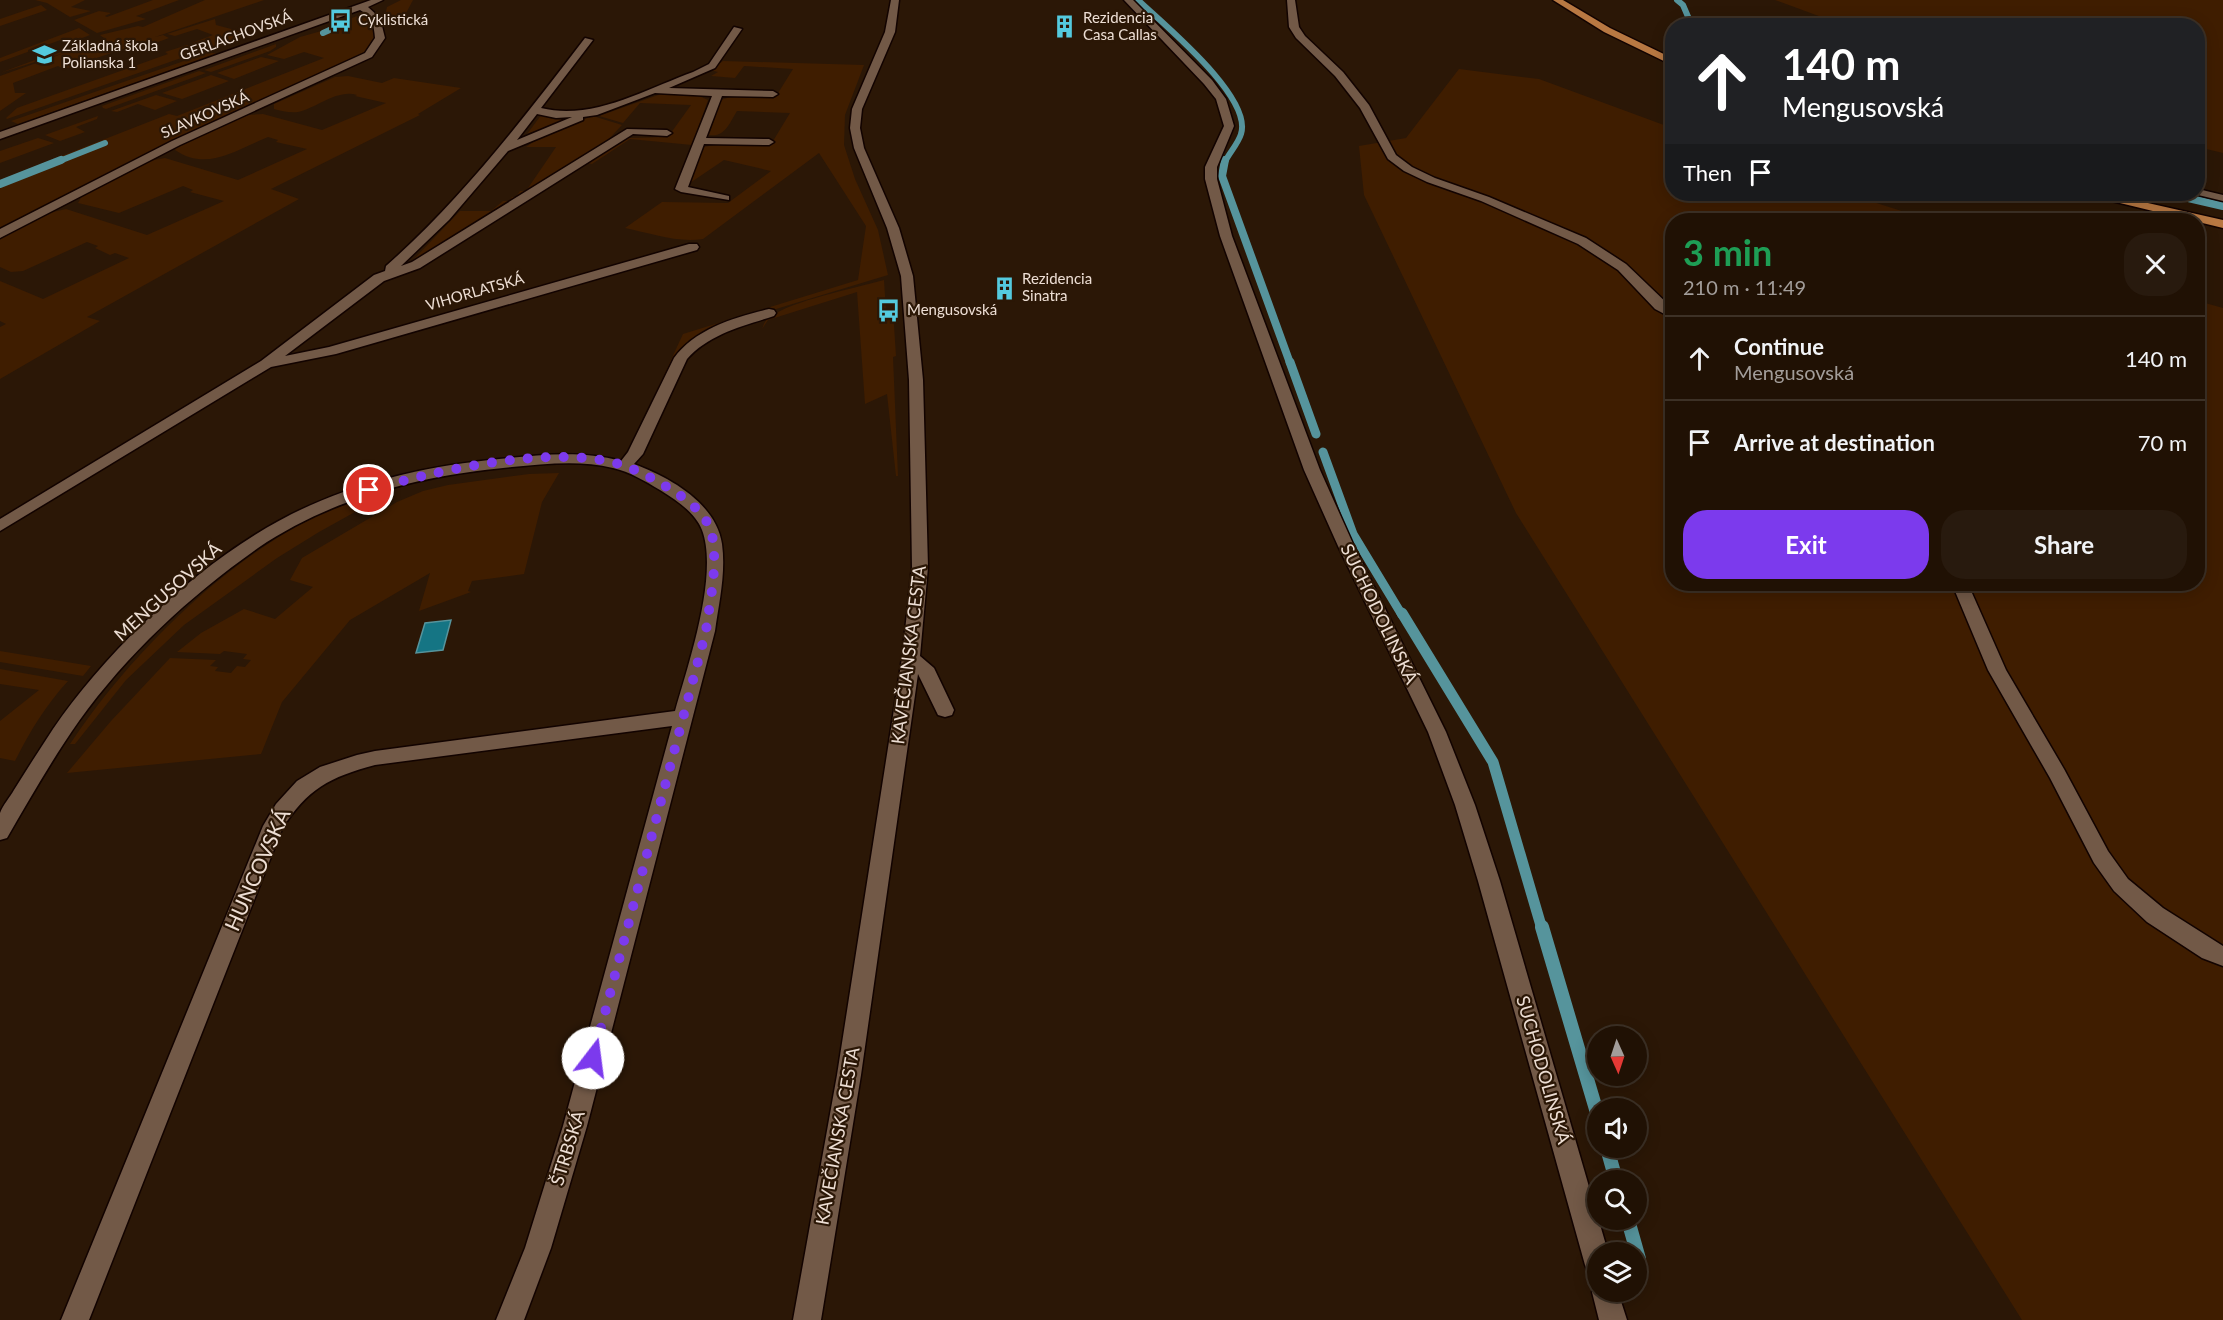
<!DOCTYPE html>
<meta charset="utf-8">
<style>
body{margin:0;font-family:Lato,sans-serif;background:#281a0e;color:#f1f3f6;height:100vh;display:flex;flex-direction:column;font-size:22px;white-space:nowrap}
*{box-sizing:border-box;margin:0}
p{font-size:20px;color:#a29d9a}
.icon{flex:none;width:33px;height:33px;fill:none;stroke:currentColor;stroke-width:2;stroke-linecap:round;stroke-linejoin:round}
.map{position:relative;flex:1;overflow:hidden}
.panel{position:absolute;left:1665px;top:213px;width:540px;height:378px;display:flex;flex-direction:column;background:#201104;border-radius:24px;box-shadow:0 3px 15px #0003,0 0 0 2px #3d3126}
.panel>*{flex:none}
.guide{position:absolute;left:1665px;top:18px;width:540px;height:183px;border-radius:24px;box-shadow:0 3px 15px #0003,0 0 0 2px #3d3126;background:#202124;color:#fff;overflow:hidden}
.needle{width:39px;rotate:177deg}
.controls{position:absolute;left:1587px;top:1026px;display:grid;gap:12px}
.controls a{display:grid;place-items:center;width:60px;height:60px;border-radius:50%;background:#201104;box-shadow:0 3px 15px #0003,0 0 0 2px #3d3126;font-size:30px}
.pin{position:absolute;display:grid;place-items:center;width:51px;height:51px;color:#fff;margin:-26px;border:3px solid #fff;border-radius:50%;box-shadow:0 2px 6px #0007}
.me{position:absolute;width:66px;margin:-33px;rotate:15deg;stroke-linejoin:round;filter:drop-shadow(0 0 4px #0008)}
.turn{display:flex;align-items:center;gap:21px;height:126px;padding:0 18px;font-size:27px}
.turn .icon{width:78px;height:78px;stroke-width:2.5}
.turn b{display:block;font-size:42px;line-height:51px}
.then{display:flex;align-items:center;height:57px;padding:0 18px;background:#0003;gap:12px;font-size:22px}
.round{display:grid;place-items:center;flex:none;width:63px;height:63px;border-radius:24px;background:#281a0e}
.head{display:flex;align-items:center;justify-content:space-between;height:102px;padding:0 18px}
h1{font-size:36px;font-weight:700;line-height:45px;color:#1e9e55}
.button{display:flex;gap:12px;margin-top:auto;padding:12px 18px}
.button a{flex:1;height:69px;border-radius:24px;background:#7c3aed;color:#fff;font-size:24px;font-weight:700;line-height:69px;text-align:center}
.button a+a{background:#281a0e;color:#f1f3f6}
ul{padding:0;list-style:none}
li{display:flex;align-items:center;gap:18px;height:84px;padding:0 18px;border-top:2px solid #3d3126}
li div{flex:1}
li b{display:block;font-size:22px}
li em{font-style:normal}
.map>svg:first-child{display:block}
.green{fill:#3f1d00}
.water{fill:#157584;stroke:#56949c;stroke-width:1.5}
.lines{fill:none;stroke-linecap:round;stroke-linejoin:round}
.stream-far4{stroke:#56949c;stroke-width:6}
.stream-far3{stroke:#56949c;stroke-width:8}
.stream-far2{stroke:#56949c;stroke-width:9}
.stream-far1{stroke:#56949c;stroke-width:11}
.stream{stroke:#56949c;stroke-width:14}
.minor-casing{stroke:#120300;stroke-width:3}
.major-casing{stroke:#120300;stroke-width:3}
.minor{fill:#725947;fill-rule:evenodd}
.major{fill:#b87842;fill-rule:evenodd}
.route{stroke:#7c3aed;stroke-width:10;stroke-dasharray:0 18}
.labels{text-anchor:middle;stroke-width:4.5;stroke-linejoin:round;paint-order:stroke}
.far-poi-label{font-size:15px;fill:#edded4;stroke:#2b1706;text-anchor:start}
.far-street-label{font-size:15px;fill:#edded4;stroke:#2b1706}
.street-label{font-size:18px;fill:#edded4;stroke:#2b1706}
.near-street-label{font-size:21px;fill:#edded4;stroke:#2b1706}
</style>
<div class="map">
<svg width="2223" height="1320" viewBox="0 0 2223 1320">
<rect width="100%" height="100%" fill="#2b1706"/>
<path class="green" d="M 35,0 L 85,0 L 71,7 L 91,11 L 70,17 L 47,3 Z
M 153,0 L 179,0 L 136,16 L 146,19 L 97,33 L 74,20 L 99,11 L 111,13 L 105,16 L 107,17 Z
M 205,0 L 264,0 L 155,37 L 163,35 L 169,38 L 147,46 L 141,43 L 64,69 L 58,66 L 13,83 L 15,93 L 26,93 L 0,111 L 0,76 L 67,52 L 0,73 L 67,48 L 73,49 L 99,40 L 71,51 L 105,39 L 100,35 L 138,26 L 143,27 Z
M 401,0 L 413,0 L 404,17 L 385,15 L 387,7 Z
M 1775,0 L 2223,0 L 2223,153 L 2198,147 L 2198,26 L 1843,25 Z
M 41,5 L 47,10 L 0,26 L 0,19 Z
M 357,16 L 368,18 L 373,21 L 376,39 L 363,55 L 171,141 L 0,229 L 0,180 L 169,114 L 177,116 L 324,58 L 304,52 L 284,59 L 267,55 L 300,37 L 332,28 L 329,27 Z
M 215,19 L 216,25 L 250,34 L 209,49 L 192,43 L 213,35 L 197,29 L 175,36 L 167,34 Z
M 79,28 L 90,35 L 77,40 L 66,38 L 0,62 L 0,58 Z
M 276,44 L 276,47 L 270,51 L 211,72 L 204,70 Z
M 187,45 L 204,50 L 7,119 L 6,118 L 17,108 L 168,54 L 165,52 Z
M 210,52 L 217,54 L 18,124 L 11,121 Z
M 261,57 L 279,61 L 234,79 L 217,73 Z
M 723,61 L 864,65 L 845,115 L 844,145 L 855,179 L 878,230 L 888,275 L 720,326 L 689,340 L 678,356 L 629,450 L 683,334 L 858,280 L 866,226 L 819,153 L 703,239 C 677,243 650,233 625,228 L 662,202 L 728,203 L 771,171 L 724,160 L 687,185 L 704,147 L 714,145 L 770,146 L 790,113 L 737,111 C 730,122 725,138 709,135 L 721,100 L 733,96 L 775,98 L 793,69 L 744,66 L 735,78 L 711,76 L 718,72 L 710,70 Z
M 1459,69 L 1539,79 L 1672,128 L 1672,194 L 1848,194 L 1930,220 L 1672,220 L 1672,584 L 2198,584 L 2198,301 L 2223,308 L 2223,1320 L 2022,1320 L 1516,513 L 1364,195 L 1359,146 L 1406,138 Z
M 199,71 L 206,73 L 106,109 L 103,108 L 102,106 Z
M 211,75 L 229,81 L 182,99 L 162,93 Z
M 348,76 L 382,83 L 394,78 L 461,88 L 418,114 L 420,115 L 271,189 L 299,199 L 87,317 L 100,321 L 0,379 L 0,327 L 6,324 L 0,321 L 0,281 L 43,299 L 129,258 L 115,253 L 110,255 L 95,248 L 98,246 L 87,242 L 23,271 L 11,272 L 0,267 L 0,238 L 49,213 L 66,209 L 147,235 L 224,201 L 190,192 L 193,190 L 183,186 L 119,213 L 78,203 L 82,196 L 149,161 L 165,158 L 238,180 L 307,149 L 276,142 L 278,140 L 268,137 C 236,150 207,172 175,150 L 177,146 L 248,115 L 263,114 L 322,130 L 386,103 L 355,96 L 357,95 C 337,89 317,108 298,112 C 289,113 282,111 274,109 L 274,104 L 335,77 Z
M 661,94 L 697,95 L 708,100 L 692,145 L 630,139 L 592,164 L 587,163 L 628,138 L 668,137 L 691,105 L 640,103 L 623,123 L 599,116 Z
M 156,95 L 177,101 L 155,110 L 138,104 L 117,112 L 111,111 Z
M 542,114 L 576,116 L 527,134 Z
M 98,116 L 97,119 L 76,127 L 85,132 L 60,141 L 45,135 Z
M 593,116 L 622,125 L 607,141 L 416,260 L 413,260 L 460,211 L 491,211 L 503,201 L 509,201 L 512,197 L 516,197 L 520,191 L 526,191 L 556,147 L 526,147 C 545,132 570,125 593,116 Z
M 38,138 L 54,143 L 0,163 L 0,151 Z
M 884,280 L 886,311 L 893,310 L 896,356 L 893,357 L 898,476 L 896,476 L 887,394 L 865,404 L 857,292 L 768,320 L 762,329 C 764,324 765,320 770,317 C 791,301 855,288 884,280 Z
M 559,473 L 542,502 L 524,574 L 472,581 L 468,591 L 471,592 L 419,611 L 430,573 L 350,620 L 282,702 L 261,754 L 67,773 L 111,721 L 170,658 L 216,660 L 210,666 L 218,667 L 215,671 L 231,673 L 237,666 L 245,667 L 251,660 L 243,659 L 247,654 L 224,651 L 220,654 L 177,652 L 201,633 L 244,609 L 275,619 L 313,587 L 290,580 L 302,558 L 397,502 L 423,491 L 448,485 L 529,474 Z
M 379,493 L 382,497 L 319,532 L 277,558 L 184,625 L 126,680 L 75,744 L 70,744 C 125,661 211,574 299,525 C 324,511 351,502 379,493 Z
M 0,651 L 91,666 L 83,676 L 0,662 Z
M 0,669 L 68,681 C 46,705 30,731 15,761 L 0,758 L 0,721 L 39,690 L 0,684 Z"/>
<path class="water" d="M 451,620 L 443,650 L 416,653 L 425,623 Z"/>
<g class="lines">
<path class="stream-far4" d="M 1138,0 C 1163,24 1253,97 1241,134 C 1238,144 1229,153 1225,162
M 1677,0 L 1683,5 L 1692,26
M 323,33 L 334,28
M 57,162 L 105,143"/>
<path class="stream-far3" d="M 1225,160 L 1222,176 L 1290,363
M 0,184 L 61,160
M 2171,194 L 2223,206"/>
<path class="stream-far2" d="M 1290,362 L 1316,434
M 1323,452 L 1353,534 L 1402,615"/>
<path class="stream-far1" d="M 1402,613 L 1493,762 L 1542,929"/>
<path class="stream" d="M 1542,927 L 1598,1116
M 1607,1148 L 1616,1180
M 1628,1220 L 1639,1259"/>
<defs>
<path id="minor" d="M 371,0 L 383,0 L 368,7 L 380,18 L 385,38 L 372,57 L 180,145 L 0,238 L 0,229 L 172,141 L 365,53 L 375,38 C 374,25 372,16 360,10 L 0,139 L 0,132 Z
M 891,0 L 899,0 L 895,32 L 862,109 L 860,128 L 864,148 L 899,228 L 913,276 L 923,380 L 928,567 L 920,656 L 934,668 L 954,710 L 952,715 L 945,717 L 938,715 L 918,674 L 861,1075 L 821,1320 L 793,1320 L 837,1075 L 902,658 L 912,567 L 909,380 L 901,276 L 887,228 L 854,148 L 850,128 L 852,109 L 885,32 Z
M 1124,0 L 1133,0 L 1212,80 L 1226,99 L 1234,126 L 1217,167 L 1217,179 L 1232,236 L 1320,470 L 1354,546 L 1446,732 L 1475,805 L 1500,881 L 1608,1252 L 1598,1252 L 1598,1278 L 1589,1274 L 1585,1265 L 1478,881 L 1455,805 L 1428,732 L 1338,546 L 1304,470 L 1220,236 L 1205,179 L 1205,167 L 1224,126 L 1216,99 L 1204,84 Z
M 1287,0 L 1295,0 L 1299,27 L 1305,36 L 1343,72 L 1369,105 L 1396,155 L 1412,167 L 1435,178 L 1489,197 L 1586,238 L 1626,264 L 1672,308 L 1672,318 L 1655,309 L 1618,270 L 1578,244 L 1481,201 L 1427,182 L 1404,171 L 1388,159 L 1360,108 L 1335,76 L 1296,38 L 1289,27 Z
M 1793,18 L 1803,26 L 1793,26 L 1788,21 Z
M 734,27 L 742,29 L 715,68 L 669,88 L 773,91 L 778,94 L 773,97 L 722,96 L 706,138 L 769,139 L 774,142 L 769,145 L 704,144 L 688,187 L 729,196 L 729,200 L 681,192 L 675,189 L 712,96 L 655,93 L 597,115 L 583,117 L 583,120 L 508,151 L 449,220 L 401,266 L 412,262 L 627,129 L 667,130 L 672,133 L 667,136 L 633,134 L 420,268 L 384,281 L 285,356 L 329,347 L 689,244 L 697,244 L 699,247 L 697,250 L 336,354 L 271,367 L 0,531 L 0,519 L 261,361 L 374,275 L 385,271 L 386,266 C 462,199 523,119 585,38 L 593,40 L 541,108 C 593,121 646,89 693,72 L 709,64 ZM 537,114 L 556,118 L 572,117 L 517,140 Z
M 2198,189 L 2223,195 L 2223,201 L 2194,194 L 2198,194 Z
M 769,309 L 774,310 L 776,313 L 774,316 C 743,326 709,334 687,359 L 643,454 L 634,464 C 669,477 716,503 722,544 C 726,573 719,603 715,631 L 587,1126 L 551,1248 L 524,1320 L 496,1320 L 525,1248 L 563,1126 L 672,726 L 375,765 C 330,777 307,789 282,829 L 89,1320 L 61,1320 L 263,826 L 276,804 L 297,781 L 320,767 L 357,755 L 375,751 L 675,711 C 688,665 719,575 702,530 C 695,512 676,500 660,490 C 645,481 630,472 613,468 C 580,460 545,464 512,467 C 423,475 333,497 258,548 C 191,595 127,654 79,721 C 53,758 30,798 7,838 L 0,840 C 0,832 0,821 0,813 C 3,805 10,797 14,790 C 27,769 40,749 53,729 C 112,643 215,547 311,505 C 370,479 435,465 499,459 C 540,455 580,450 621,461 L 628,452 L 674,358 C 695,329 735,317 769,309 Z
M 1952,584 L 1968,584 L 2006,670 L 2064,769 L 2108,851 L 2128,879 L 2163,908 L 2223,946 L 2223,966 L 2202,958 L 2147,922 L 2114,891 L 2094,863 L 2050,778 L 1988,670 Z
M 1598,1282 L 1598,1292 L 1618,1292 L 1627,1320 L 1599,1320 L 1592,1292 Z"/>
<path id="major" d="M 1553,0 L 1563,0 L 1610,28 L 1672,58 L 1672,65 L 1604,32 Z
M 2089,194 L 2108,194 L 2223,220 L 2223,228 L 2091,196 Z"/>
</defs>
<use href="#minor" class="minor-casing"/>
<use href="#major" class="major-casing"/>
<use href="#minor" class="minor"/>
<use href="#major" class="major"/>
</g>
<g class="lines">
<path class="route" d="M 369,490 C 436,471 558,442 625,466 C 641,472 656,480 670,489 C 687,499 708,515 712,535 C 718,567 710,600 706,631 L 593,1058"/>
</g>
<defs>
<symbol id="bus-bare" viewBox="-9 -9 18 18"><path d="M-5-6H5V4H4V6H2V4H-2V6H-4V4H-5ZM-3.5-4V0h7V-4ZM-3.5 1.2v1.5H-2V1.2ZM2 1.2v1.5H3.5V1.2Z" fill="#54cade" stroke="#2b1706" stroke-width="2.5" paint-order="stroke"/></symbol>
<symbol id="building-bare" viewBox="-9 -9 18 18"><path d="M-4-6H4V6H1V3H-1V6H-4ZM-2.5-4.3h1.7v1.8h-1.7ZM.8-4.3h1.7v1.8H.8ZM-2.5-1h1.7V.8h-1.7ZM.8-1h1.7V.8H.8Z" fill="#54cade" stroke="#2b1706" stroke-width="2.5" paint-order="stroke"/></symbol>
<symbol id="school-bare" viewBox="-9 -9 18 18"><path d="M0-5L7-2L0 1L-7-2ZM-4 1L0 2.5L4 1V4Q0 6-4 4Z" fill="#54cade" stroke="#2b1706" stroke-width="2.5" paint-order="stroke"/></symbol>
</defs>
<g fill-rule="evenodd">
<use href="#bus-bare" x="324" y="4" width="33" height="33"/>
<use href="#building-bare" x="1048" y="10" width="33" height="33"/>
<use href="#school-bare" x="28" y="38" width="33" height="33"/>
<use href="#building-bare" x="988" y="272" width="33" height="33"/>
<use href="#bus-bare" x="872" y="294" width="33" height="33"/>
</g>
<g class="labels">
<g class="far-poi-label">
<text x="1083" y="23">Rezidencia<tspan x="1083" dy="17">Casa Callas</tspan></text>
<text x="358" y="25">Cyklistická</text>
<text x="62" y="51">Základná škola<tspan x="62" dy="17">Polianska 1</tspan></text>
<text x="1022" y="284">Rezidencia<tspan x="1022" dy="17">Sinatra</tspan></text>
<text x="907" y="315">Mengusovská</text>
</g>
<g class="far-street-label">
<text transform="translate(236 36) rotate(-20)" y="5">GERLACHOVSKÁ</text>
<text transform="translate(205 115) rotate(-24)" y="5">SLAVKOVSKÁ</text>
<text transform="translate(475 292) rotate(-16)" y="5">VIHORLATSKÁ</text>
</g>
<g class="street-label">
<text transform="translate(168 592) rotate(-42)" y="6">MENGUSOVSKÁ</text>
<text transform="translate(1379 614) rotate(64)" y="6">SUCHODOLINSKÁ</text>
<text transform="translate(909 655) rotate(-83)" y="6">KAVEČIANSKA CESTA</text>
<text transform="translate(1543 1070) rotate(74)" y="6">SUCHODOLINSKÁ</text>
<text transform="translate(838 1136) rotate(-80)" y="6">KAVEČIANSKA CESTA</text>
<text transform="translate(568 1148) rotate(-73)" y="6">ŠTRBSKÁ</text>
</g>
<g class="near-street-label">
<text transform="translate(258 870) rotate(-66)" y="7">HUNCOVSKÁ</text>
</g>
</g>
</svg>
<div class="controls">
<a><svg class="needle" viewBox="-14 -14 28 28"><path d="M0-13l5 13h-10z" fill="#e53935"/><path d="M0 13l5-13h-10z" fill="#a29d9a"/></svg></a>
<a><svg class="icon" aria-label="sound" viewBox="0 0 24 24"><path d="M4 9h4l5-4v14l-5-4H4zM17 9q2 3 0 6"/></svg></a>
<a><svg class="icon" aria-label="search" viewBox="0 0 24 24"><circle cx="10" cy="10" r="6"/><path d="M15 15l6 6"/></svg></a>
<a><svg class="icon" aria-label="layers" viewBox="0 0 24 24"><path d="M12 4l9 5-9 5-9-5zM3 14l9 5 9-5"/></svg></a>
</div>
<div class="pin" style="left:369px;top:490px;background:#d93025"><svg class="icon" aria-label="arrive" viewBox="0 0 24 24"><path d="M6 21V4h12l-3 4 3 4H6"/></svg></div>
<svg class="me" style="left:593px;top:1058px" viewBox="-20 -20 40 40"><circle r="19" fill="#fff"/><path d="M0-13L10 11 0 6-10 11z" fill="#7c3aed"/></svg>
<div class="guide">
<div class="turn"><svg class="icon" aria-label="ahead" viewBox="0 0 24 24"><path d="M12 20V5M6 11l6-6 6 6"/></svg><div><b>140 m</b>Mengusovská</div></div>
<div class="then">Then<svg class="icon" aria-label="arrive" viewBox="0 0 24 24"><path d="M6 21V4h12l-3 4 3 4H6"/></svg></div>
</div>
<section class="panel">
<div class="head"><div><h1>3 min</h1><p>210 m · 11:49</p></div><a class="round"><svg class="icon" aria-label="close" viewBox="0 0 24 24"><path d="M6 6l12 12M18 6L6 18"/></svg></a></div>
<ul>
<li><svg class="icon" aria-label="ahead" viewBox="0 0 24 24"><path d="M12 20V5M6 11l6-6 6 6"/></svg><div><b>Continue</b><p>Mengusovská</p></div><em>140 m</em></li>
<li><svg class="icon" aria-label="arrive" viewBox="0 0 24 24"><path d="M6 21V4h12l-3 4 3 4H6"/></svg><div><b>Arrive at destination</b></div><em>70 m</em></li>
</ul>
<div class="button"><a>Exit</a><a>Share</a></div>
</section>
</div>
